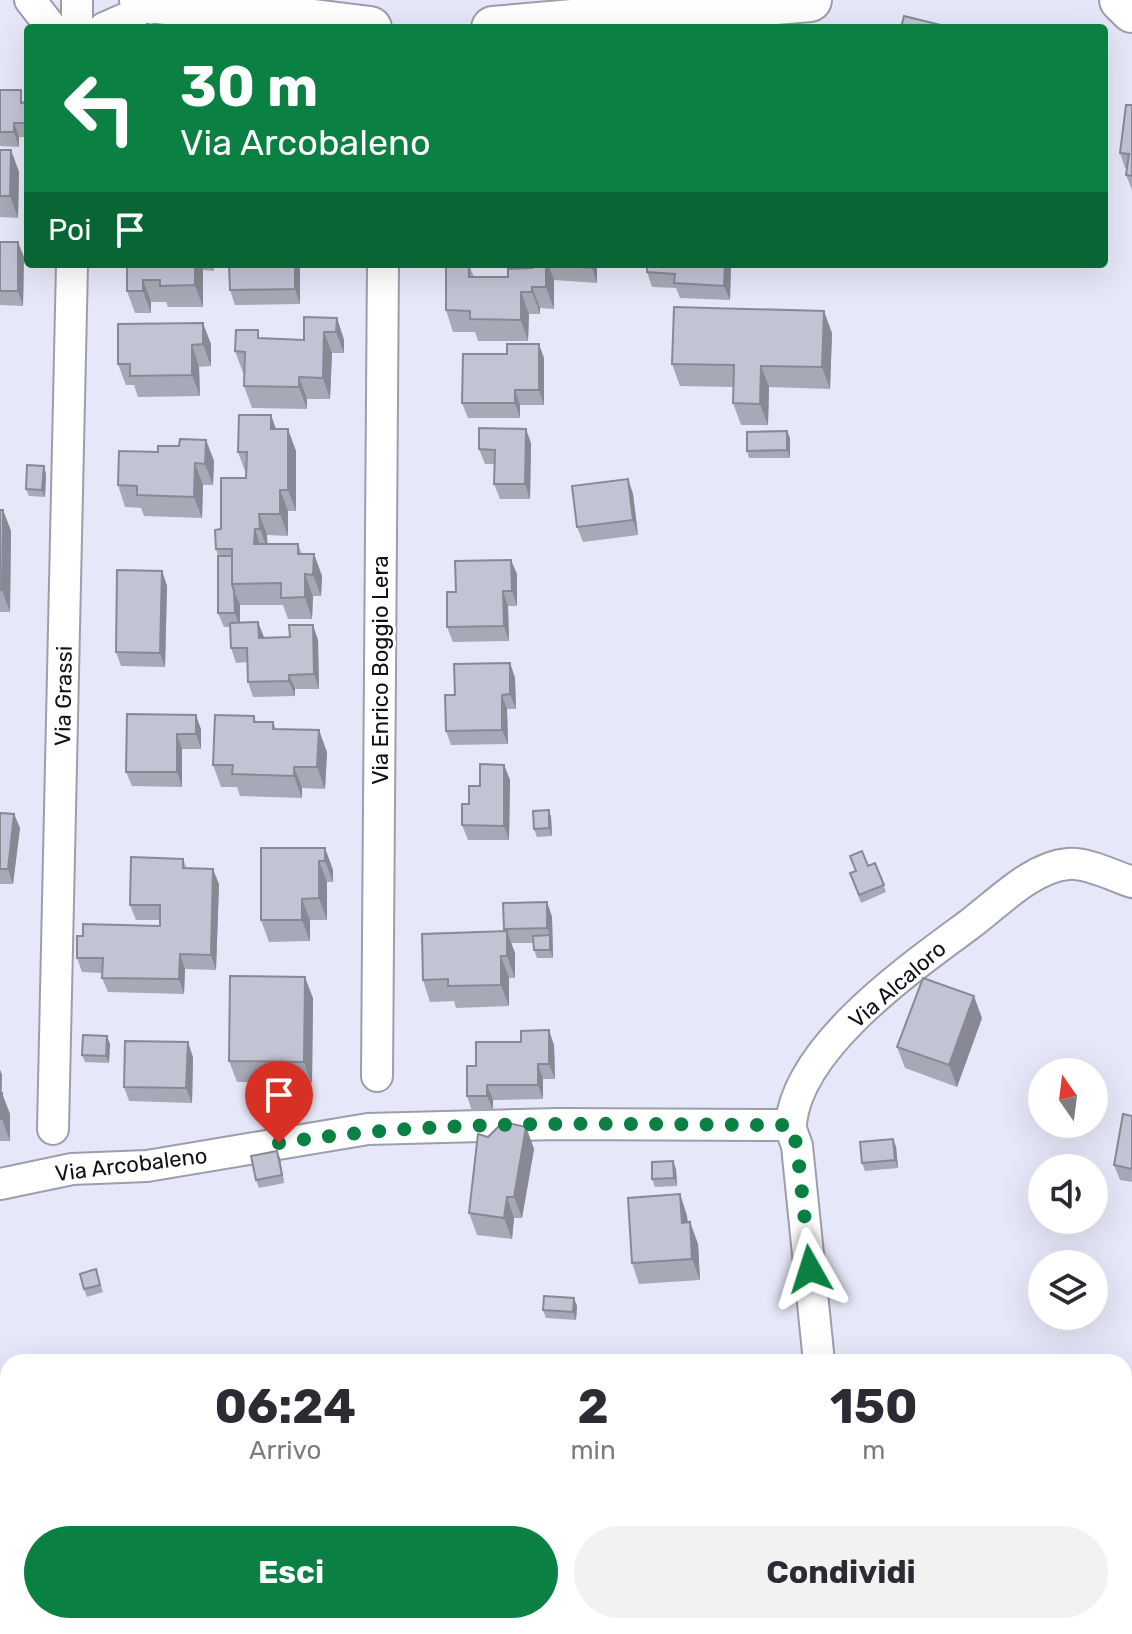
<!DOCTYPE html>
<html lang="it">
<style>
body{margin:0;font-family:Rubik,sans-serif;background:#f2f2f3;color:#2b2b33;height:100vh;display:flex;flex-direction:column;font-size:30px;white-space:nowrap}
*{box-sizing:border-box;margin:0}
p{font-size:26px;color:#7c7c81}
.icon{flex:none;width:44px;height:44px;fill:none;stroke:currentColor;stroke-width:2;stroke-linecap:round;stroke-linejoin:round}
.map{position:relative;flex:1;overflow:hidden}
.drawer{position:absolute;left:0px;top:1354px;width:1132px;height:280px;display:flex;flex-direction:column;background:#fff;border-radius:24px 24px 0 0;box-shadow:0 8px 32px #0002}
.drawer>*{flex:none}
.guide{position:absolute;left:24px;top:24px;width:1084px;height:244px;border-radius:8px;box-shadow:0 8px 32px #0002;background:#0b8043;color:#fff;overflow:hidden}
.needle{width:52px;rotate:346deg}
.buttons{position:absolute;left:1028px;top:1058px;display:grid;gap:16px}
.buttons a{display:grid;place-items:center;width:80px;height:80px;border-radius:50%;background:#fff;box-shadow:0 8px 32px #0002;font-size:40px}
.pin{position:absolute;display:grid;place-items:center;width:68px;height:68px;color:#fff;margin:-82px -34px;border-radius:50% 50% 50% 0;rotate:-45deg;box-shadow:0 0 8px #0007}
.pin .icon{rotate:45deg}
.me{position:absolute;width:88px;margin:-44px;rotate:354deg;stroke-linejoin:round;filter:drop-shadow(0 0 6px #0008)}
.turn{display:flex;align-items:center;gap:28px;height:168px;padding:0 24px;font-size:36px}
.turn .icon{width:104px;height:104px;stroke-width:2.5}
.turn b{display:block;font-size:56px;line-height:68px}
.then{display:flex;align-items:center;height:76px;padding:0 24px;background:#0003;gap:16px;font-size:30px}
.eta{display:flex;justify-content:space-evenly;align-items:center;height:136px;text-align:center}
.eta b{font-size:48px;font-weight:700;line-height:56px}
.cta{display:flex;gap:16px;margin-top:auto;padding:16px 24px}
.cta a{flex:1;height:92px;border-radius:48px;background:#0b8043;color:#fff;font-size:32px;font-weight:700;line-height:92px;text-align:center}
.cta a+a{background:#f2f2f3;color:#2b2b33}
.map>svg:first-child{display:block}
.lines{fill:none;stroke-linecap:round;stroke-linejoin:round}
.street-casing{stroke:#9c9ead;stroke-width:34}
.secondary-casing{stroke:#9c9ead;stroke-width:46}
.street{stroke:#fff;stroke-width:30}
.secondary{stroke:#fff;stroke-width:42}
.wall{fill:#a7a9b6}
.shaded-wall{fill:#888994}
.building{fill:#c2c4d4;stroke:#888994;stroke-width:2}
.route{stroke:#0b8043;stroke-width:14;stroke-dasharray:0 25.2}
.labels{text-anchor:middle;stroke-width:6;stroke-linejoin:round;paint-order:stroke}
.street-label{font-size:22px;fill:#101116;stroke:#fff}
</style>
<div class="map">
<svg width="1132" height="1634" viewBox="0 0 1132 1634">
<rect width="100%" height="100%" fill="#e6e8f9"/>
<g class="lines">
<defs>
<path id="street" d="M 30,0 L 52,28
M 77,28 L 77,0
M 104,28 L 161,3
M 377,1076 L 383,264
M 53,1129 L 72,264
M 0,1184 L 72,1169 L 147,1166 L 368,1129 L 558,1124 L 790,1125
M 819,1362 L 797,1146 C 795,1139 790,1130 791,1123 C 799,1045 912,967 970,924 C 998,903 1032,867 1068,864 C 1086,862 1114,876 1132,882
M 724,1634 L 725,1626"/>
<path id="secondary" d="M 141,0 L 370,28
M 1121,0 L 1132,11
M 493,28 L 810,0"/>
</defs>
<use href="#street" class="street-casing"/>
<use href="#secondary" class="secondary-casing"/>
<use href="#street" class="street"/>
<use href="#secondary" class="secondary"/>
</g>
<path class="wall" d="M 0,90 L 26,103 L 28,102 L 28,137 L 19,137 L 19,147 L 0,146 Z
M 1132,105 L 1132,190 L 1126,175 L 1127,168 L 1125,168 L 1120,153 Z
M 0,150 L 11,150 L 19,172 L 18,218 L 0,217 Z
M 0,242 L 24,257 L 23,306 L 0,305 Z
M 127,264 L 214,264 L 214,271 L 203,270 L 203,307 L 168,307 L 166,302 L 151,302 L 151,313 L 135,313 L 127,291 Z
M 300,264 L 300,304 L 235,305 L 230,290 Z
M 532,264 L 597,264 L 597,283 L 554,280 L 554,309 L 540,308 L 540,314 L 529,314 L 528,341 L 478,341 L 475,332 L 453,332 L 446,310 L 469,265 L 474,277 L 508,277 L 532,268 Z
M 731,264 L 730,300 L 680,298 L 676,288 L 652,287 L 647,272 Z
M 337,318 L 344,340 L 344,353 L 332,353 L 330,399 L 307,399 L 307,409 L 252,408 L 244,386 L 244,373 L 243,373 L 235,351 L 261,338 L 304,340 Z
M 118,324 L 211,344 L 211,366 L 199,367 L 200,396 L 138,397 L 134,385 L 126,385 L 118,364 Z
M 832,333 L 830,389 L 769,387 L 768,425 L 741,425 L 733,403 L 733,387 L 680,386 L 672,364 Z
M 544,358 L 544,405 L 520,405 L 520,418 L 468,418 L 462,403 Z
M 276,429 L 296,451 L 296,511 L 288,511 L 288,536 L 267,535 L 267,544 L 298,544 L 302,554 L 314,554 L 322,576 L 321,596 L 313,596 L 312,619 L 288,619 L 283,605 L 240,605 L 240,623 L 264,638 L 318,640 L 319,689 L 295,689 L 295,696 L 253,697 L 248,682 L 247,662 L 236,663 L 231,648 L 230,627 L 224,627 L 218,613 L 218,556 L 216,549 L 221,529 L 246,478 L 246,474 L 238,452 Z
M 787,431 L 790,438 L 790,458 L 749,458 L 747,451 Z
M 206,440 L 214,461 L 213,485 L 203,485 L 202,518 L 144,516 L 141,508 L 125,507 L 118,485 L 158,452 Z
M 531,443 L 530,499 L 500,499 L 494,484 L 494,464 L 485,464 L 479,449 Z
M 46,474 L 45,497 L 29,496 L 26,489 Z
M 628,479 L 633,494 L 638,535 L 583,542 L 577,527 Z
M 0,510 L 3,510 L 11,531 L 10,612 L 0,612 Z
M 162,571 L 167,586 L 165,667 L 121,666 L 116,652 Z
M 517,574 L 517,606 L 508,606 L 509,641 L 453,642 L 447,627 L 456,592 Z
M 510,663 L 515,678 L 516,709 L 507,709 L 508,744 L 451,745 L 446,731 L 455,695 Z
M 127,714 L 201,729 L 201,749 L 182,749 L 182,787 L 132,786 L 126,772 Z
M 254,716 L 256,722 L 273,722 L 276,729 L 327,752 L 325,789 L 302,788 L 302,798 L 240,796 L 237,787 L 221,787 L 213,765 Z
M 504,765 L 510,780 L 509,840 L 468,840 L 462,825 L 469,804 L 480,786 Z
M 549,810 L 551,817 L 552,836 L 537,837 L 534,829 Z
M 0,813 L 14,814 L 20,828 L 13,884 L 0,884 Z
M 325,848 L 333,870 L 333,882 L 327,882 L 327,920 L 310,920 L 310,941 L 269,942 L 261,920 Z
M 183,859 L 187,869 L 219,884 L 216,970 L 185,969 L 184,994 L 108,992 L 102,978 L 102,973 L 82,972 L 77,958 L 83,936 L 160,926 L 160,920 L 136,920 L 130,905 Z
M 875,863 L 886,892 L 861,903 L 850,873 Z
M 547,902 L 552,917 L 553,958 L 537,958 L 534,950 L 534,943 L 511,943 L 515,953 L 515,978 L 509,978 L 509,1006 L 456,1008 L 454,1001 L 430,1002 L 423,980 L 505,931 L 504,929 Z
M 313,998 L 312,1083 L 237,1082 L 229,1061 Z
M 982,1018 L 957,1087 L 905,1068 L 897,1047 Z
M 110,1044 L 109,1063 L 85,1062 L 82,1055 Z
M 554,1045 L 555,1079 L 543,1079 L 543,1099 L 493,1100 L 493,1110 L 472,1111 L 467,1096 L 476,1066 Z
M 193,1057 L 192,1103 L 129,1101 L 124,1087 Z
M 0,1070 L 2,1075 L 1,1093 L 10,1114 L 10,1141 L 0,1141 Z
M 1132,1116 L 1132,1182 L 1120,1180 L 1114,1165 Z
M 526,1127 L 534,1149 L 522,1218 L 514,1218 L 512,1239 L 477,1235 L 469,1213 L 488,1137 Z
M 893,1139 L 896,1147 L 898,1168 L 865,1171 L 862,1163 Z
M 280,1158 L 284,1183 L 259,1188 L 256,1180 Z
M 676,1169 L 677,1186 L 655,1187 L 652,1179 Z
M 680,1194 L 687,1216 L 688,1222 L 690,1222 L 698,1244 L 700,1280 L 639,1284 L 632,1263 Z
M 96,1269 L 103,1292 L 87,1297 L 84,1289 Z
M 577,1306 L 576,1320 L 546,1318 L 543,1310 Z"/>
<path class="shaded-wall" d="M 14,123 L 19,137 L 19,147 L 14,132 Z
M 11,150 L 19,172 L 18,218 L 10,196 Z
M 18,242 L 24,257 L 23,306 L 18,291 Z
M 195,264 L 200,264 L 203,270 L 203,307 L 195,285 Z
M 295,264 L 300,264 L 300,304 L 295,289 Z
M 546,264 L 548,264 L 554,280 L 554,309 L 546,287 Z
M 592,264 L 597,264 L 597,283 L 592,268 Z
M 725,264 L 731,264 L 730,300 L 724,286 Z
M 143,280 L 151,302 L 151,313 L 143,291 Z
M 532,287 L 540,308 L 540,314 L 532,292 Z
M 521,292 L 529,314 L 528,341 L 521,320 Z
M 824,311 L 832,333 L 830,389 L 822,367 Z
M 337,318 L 344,340 L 344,353 L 336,332 Z
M 203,323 L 211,344 L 211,366 L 203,344 Z
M 324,332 L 332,353 L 330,399 L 323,378 Z
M 539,344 L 544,358 L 544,405 L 539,390 Z
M 192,345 L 199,367 L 200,396 L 192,375 Z
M 761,366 L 769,387 L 768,425 L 760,404 Z
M 299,377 L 307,399 L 307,409 L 299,387 Z
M 515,390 L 520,405 L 520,418 L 515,403 Z
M 271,415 L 279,437 L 271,429 Z
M 288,429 L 296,451 L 296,511 L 288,490 Z
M 526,429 L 531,443 L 530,499 L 525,484 Z
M 787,431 L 790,438 L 790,458 L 787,450 Z
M 206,440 L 214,461 L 213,485 L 205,464 Z
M 195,463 L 203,485 L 202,518 L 194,497 Z
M 44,466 L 46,474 L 45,497 L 42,490 Z
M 628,479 L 633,494 L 638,535 L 633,520 Z
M 280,490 L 288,511 L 288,536 L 280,514 Z
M 3,510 L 11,531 L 10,612 L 2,590 Z
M 259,514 L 267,535 L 268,551 L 260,529 Z
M 255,529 L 262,551 L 254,544 Z
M 314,554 L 322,576 L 321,596 L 313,575 Z
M 511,560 L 517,574 L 517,606 L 512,591 Z
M 162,571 L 167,586 L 165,667 L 160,653 Z
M 305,574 L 313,596 L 312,619 L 305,597 Z
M 234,591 L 240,605 L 240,627 L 235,613 Z
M 503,591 L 508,606 L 509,641 L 504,626 Z
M 258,622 L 264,637 L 264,653 L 259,638 Z
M 313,625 L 318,640 L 319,689 L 314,674 Z
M 510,663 L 515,678 L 516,709 L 510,694 Z
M 289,675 L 295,689 L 295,696 L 289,681 Z
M 502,695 L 507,709 L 508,744 L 502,730 Z
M 196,715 L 201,729 L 201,749 L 196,734 Z
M 319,730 L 327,752 L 325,789 L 317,767 Z
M 177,734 L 182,749 L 182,787 L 177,772 Z
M 504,765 L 510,780 L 509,840 L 504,826 Z
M 294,767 L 302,788 L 302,798 L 294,776 Z
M 549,810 L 551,817 L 552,836 L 549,828 Z
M 14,814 L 20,828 L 13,884 L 8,869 Z
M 325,848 L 333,870 L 333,882 L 325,861 Z
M 319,861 L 327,882 L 327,920 L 319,898 Z
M 213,869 L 219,884 L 216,970 L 211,955 Z
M 302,899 L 310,920 L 310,941 L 302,920 Z
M 547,902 L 552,917 L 553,958 L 550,950 L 550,935 L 547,928 Z
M 507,931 L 515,953 L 515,978 L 507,956 Z
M 180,954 L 185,969 L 184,994 L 179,979 Z
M 501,956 L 509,978 L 509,1006 L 501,985 Z
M 305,977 L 313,998 L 312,1083 L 304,1062 Z
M 974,996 L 982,1018 L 957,1087 L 949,1065 Z
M 549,1030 L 554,1045 L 555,1079 L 549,1064 Z
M 107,1036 L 110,1044 L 109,1063 L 106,1056 Z
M 188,1042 L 193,1057 L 192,1103 L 186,1088 Z
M 538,1064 L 543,1079 L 543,1099 L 538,1085 Z
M 0,1070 L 2,1075 L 1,1114 L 0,1112 Z
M 487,1085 L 493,1100 L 493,1110 L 487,1096 Z
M 2,1093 L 10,1114 L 10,1141 L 2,1119 Z
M 526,1127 L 534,1149 L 522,1218 L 514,1197 Z
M 893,1139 L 896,1147 L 898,1168 L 895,1160 Z
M 277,1151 L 280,1158 L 284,1183 L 282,1175 Z
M 673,1161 L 676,1169 L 677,1186 L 674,1178 Z
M 680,1194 L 687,1216 L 689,1244 L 682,1223 Z
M 507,1197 L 514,1218 L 512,1239 L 504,1218 Z
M 690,1222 L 698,1244 L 700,1280 L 692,1259 Z
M 574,1298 L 577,1306 L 576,1320 L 573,1312 Z"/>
<path class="building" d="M 904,16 L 953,28 L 901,28 Z
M 147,24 L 167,28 L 146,28 Z
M 0,90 L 21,90 L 21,103 L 28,102 L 28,123 L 14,123 L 14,132 L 0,132 Z
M 1126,105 L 1132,105 L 1132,176 L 1126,175 L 1129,154 L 1120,153 Z
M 0,150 L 11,150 L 10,196 L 0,196 Z
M 0,242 L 18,242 L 18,291 L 0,291 Z
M 127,264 L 195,264 L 195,285 L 160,286 L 160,280 L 143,280 L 143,291 L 127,291 Z
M 229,264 L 295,264 L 295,289 L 230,290 Z
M 532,264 L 546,264 L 546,287 L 532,287 L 532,292 L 521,292 L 521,320 L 470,319 L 470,311 L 446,310 L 446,266 L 469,265 L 469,277 L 508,277 L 508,269 L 532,268 Z
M 548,264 L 592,264 L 592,268 L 549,265 Z
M 647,264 L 725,264 L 724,286 L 674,283 L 675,274 L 647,272 Z
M 674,307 L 824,311 L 822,367 L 761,366 L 760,404 L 733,403 L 734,365 L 672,364 Z
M 304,317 L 337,318 L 336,332 L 324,332 L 323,378 L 299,377 L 299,387 L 244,386 L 245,352 L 235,351 L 236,330 L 258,330 L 258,338 L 304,340 Z
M 203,323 L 203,344 L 192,345 L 192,375 L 130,376 L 130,364 L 118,364 L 118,324 Z
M 507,344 L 539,344 L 539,390 L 515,390 L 515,403 L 462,403 L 463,354 L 507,354 Z
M 239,415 L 271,415 L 271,429 L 288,429 L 288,490 L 280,490 L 280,514 L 259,514 L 260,529 L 255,529 L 254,544 L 298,544 L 298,554 L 314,554 L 313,575 L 305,574 L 305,597 L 281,598 L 281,583 L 232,584 L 232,549 L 216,549 L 215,530 L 221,529 L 221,478 L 246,478 L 247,452 L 238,452 Z
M 479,428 L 526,429 L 525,484 L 494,484 L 495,450 L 479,449 Z
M 787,431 L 787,450 L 747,451 L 747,432 Z
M 180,439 L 206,440 L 205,464 L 195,463 L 194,497 L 137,495 L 137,486 L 118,485 L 119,451 L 158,452 L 158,446 L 179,446 Z
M 27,465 L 44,466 L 42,490 L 26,489 Z
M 628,479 L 633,520 L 577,527 L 572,486 Z
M 0,510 L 3,510 L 2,590 L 0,590 Z
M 218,556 L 232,556 L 232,584 L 234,591 L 235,613 L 218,613 Z
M 511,560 L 512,591 L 503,591 L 504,626 L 447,627 L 447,592 L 456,592 L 455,561 Z
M 117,570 L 162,571 L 160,653 L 116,652 Z
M 258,622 L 259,638 L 290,637 L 289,625 L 313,625 L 314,674 L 289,675 L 289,681 L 248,682 L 247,648 L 231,648 L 230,623 Z
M 510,663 L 510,694 L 502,695 L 502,730 L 446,731 L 445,695 L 455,695 L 454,664 Z
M 127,714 L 196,715 L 196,734 L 177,734 L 177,772 L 126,772 Z
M 215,715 L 254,716 L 254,722 L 273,722 L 273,729 L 319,730 L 317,767 L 294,767 L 294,776 L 232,774 L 233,765 L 213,765 Z
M 480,764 L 504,765 L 504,826 L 462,825 L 462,804 L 469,804 L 469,786 L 480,786 Z
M 549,810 L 549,828 L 534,829 L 533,811 Z
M 0,813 L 14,814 L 8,869 L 0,869 Z
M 261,848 L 325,848 L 325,861 L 319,861 L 319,898 L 302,899 L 302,920 L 261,920 Z
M 862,851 L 868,866 L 875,863 L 884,885 L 859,895 L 850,873 L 856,871 L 850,856 Z
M 131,857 L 183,859 L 183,868 L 213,869 L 211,955 L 180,954 L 179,979 L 102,978 L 103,958 L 77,958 L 77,936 L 83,936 L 83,924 L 160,926 L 160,905 L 130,905 Z
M 547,902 L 547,928 L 504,929 L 503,903 Z
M 507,931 L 507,956 L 501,956 L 501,985 L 448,986 L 448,979 L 423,980 L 422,934 Z
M 550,935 L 550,950 L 534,950 L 533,936 Z
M 230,976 L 305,977 L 304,1062 L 229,1061 Z
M 923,978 L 974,996 L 949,1065 L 897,1047 Z
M 549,1030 L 549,1064 L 538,1064 L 538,1085 L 487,1085 L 487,1096 L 467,1096 L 467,1066 L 476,1066 L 476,1042 L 521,1042 L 521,1031 Z
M 83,1035 L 107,1036 L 106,1056 L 82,1055 Z
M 125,1041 L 188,1042 L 186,1088 L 124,1087 Z
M 0,1093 L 2,1093 L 2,1119 L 0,1119 Z
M 1123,1114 L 1132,1116 L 1132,1169 L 1114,1165 Z
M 503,1122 L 526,1127 L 514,1197 L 507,1197 L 504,1218 L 469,1213 L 478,1134 L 488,1137 Z
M 893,1139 L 895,1160 L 862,1163 L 860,1142 Z
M 277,1151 L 282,1175 L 256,1180 L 251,1156 Z
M 673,1161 L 674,1178 L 652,1179 L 652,1162 Z
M 680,1194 L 682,1223 L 690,1222 L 692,1259 L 632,1263 L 628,1198 Z
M 96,1269 L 100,1285 L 84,1289 L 80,1274 Z
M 544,1296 L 574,1298 L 573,1312 L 543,1310 Z"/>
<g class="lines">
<path class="route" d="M 279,1143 C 448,1117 620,1125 790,1125 L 797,1146 L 810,1269"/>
</g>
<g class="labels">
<g class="street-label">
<text transform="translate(380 670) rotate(-90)" y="8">Via Enrico Boggio Lera</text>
<text transform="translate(63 696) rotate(-89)" y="8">Via Grassi</text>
<text transform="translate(897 984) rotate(-41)" y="8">Via Alcaloro</text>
<text transform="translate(131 1164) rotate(-7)" y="8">Via Arcobaleno</text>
</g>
</g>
</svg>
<div class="buttons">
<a><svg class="needle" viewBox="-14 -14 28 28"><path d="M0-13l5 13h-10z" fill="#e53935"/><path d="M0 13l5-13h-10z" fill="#7c7c81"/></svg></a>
<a><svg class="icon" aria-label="sound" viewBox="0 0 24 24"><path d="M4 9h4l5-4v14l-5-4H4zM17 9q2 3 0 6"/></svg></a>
<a><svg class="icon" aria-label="layers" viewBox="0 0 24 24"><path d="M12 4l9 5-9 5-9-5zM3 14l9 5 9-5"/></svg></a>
</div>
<div class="pin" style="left:279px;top:1143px;background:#d93025"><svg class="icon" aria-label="arrive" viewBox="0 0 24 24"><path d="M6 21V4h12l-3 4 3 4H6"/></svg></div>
<svg class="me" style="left:810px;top:1269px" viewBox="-20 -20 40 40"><path d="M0-17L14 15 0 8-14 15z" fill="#0b8043" stroke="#fff" stroke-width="4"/></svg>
<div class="guide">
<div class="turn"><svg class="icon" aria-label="left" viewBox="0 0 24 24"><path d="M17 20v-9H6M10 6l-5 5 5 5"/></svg><div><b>30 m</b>Via Arcobaleno</div></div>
<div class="then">Poi<svg class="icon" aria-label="arrive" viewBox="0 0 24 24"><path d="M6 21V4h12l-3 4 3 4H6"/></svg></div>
</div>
<section class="drawer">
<div class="eta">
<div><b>06:24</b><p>Arrivo</p></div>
<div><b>2</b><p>min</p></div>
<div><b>150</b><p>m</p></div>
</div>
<div class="cta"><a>Esci</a><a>Condividi</a></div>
</section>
</div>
